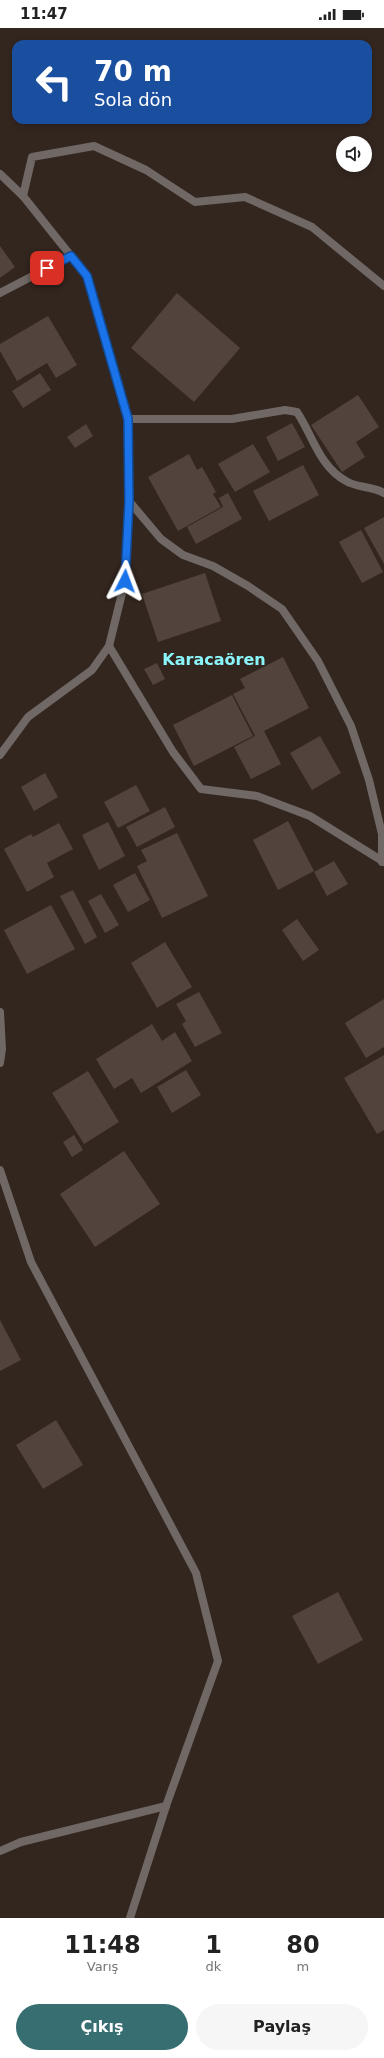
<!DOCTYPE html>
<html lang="tr">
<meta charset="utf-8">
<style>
body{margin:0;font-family:"DejaVu Sans",sans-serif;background:#f6f6f6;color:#222;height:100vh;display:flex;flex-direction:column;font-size:15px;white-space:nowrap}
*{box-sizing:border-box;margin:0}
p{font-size:13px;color:#767676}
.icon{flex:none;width:22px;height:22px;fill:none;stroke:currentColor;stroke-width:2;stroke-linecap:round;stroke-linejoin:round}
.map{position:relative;height:1890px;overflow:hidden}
.panel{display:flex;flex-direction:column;background:#fff;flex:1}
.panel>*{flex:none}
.banner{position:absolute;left:12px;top:12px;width:360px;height:84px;border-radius:12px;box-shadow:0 2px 6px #0003;background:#1a4fa0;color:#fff;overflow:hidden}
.buttons{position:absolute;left:336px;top:108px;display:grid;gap:8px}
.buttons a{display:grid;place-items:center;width:36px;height:36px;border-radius:50%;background:#fff;box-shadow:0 2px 6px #0003;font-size:20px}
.pin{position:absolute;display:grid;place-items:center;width:34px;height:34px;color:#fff;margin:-17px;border-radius:8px;box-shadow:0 2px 6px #0006}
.me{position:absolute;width:44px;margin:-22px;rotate:3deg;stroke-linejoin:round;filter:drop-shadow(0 0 3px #0008)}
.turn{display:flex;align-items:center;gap:14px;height:84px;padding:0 16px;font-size:18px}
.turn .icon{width:52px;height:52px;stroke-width:2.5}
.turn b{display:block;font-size:28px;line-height:34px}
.eta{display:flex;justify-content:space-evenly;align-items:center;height:68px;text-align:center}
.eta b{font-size:24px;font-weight:600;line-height:28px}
.cta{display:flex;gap:8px;margin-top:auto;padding:8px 16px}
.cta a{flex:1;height:46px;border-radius:24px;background:#376e71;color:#fff;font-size:16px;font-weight:600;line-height:46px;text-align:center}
.cta a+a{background:#f6f6f6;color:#222}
.status{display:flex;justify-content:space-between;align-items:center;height:28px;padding:0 20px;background:#fff;direction:ltr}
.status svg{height:11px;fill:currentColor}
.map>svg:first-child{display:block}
.building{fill:#52443d}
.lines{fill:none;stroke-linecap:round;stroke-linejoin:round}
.minor{stroke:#6f6865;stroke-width:8}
.tertiary{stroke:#6f6865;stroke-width:8}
.route-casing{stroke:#114b97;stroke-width:10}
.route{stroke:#1a73e8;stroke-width:7}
.labels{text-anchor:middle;stroke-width:3;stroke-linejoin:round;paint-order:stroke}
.district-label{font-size:16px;font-weight:bold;fill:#8af6fb;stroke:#33261f}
</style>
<div class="status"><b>11:47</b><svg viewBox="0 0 49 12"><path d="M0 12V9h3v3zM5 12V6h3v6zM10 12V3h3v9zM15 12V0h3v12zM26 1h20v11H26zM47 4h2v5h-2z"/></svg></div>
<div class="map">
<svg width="384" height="1890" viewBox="0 0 384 1890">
<rect width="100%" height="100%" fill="#33261f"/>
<path class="building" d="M 0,218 L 15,239 L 0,250 Z
M 177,265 L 240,320 L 194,374 L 131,320 Z
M 48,288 L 77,337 L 56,350 L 47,335 L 17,353 L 0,323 L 0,316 Z
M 40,345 L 51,362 L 23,380 L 12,363 Z
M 358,367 L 379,399 L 356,414 L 365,429 L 342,444 L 311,397 Z
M 292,395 L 305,419 L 278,433 L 266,409 Z
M 86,396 L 93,408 L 75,420 L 67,409 Z
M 253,416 L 270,444 L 235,464 L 218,436 Z
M 189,426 L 197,442 L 202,439 L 216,464 L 213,466 L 221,479 L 178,503 L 148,449 Z
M 303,437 L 319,467 L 269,493 L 253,463 Z
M 228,465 L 242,491 L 196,516 L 187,499 L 223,479 L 219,470 Z
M 384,489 L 384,536 L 364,500 Z
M 361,502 L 383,544 L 362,555 L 339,514 Z
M 205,545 L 221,593 L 158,614 L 142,566 Z
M 283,629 L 309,680 L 264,703 L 281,736 L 251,751 L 234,719 L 255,708 L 233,666 L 245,660 L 240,651 Z
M 157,635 L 165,651 L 153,657 L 144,641 Z
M 232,667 L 253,708 L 194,738 L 173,697 Z
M 320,708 L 341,745 L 312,762 L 290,725 Z
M 45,745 L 58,769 L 34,783 L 21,759 Z
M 136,757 L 150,783 L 118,800 L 104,774 Z
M 165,779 L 175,799 L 137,819 L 126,799 Z
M 288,793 L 314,843 L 278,862 L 253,812 Z
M 108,794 L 125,828 L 99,842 L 82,807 Z
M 59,795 L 73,821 L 47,835 L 54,849 L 27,864 L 4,821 L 31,806 L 33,809 Z
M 177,805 L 208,868 L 162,890 L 137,838 L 147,833 L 141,822 Z
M 334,833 L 348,856 L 327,868 L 314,844 Z
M 135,845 L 150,872 L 128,884 L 113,857 Z
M 73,862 L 97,909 L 85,916 L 60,868 Z
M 101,866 L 119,897 L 105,905 L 88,873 Z
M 51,877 L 75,921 L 27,946 L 4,902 Z
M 297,891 L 319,922 L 303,933 L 282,902 Z
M 165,914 L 192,959 L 157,980 L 131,935 Z
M 199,964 L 222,1005 L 195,1019 L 182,996 L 186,993 L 176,976 Z
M 384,971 L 384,1019 L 366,1030 L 345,995 Z
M 152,996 L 162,1013 L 175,1004 L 192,1033 L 141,1065 L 132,1050 L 114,1061 L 96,1031 Z
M 384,1027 L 384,1102 L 377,1106 L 344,1050 Z
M 186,1042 L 201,1067 L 172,1085 L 157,1059 Z
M 88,1043 L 119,1094 L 84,1116 L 52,1065 Z
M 74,1107 L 83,1122 L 72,1129 L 63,1114 Z
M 124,1123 L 160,1176 L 95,1219 L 60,1166 Z
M 0,1292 L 21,1332 L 0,1343 Z
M 56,1392 L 83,1437 L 43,1461 L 16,1417 Z
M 338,1564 L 363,1612 L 318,1636 L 292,1588 Z"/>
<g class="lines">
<path class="minor" d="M 0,146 L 23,168 L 87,248 L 128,391 L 129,473 L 125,553 L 109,618 L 92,642 L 28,689 L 0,727
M 23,168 L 32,129 L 94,118 L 146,142 L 195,174 L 245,169 L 312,199 L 384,258
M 0,265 L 71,228
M 128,391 L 232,391 L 285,382 L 297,384 C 313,408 319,438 346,453 C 357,460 372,458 384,465
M 129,473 L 161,511 L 183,527 L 213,538 L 248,558 L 282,581 L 318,633 L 351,698 L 369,752 L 382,806 L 382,834
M 109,618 L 173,724 L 201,761 L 257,768 L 310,788 L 384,834
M 0,984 L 2,1021 L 0,1035
M 0,1142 L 31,1234
M 0,1823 L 21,1814 L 166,1778"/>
<path class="tertiary" d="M 31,1234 L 196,1545 L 218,1633 L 166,1778 L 130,1890"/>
</g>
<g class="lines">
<defs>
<path id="route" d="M 47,240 L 71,228 L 87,248 L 128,391 L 129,473 L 125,553"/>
</defs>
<use href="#route" class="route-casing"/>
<use href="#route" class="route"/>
</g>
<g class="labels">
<g class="district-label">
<text x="214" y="637">Karacaören</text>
</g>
</g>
</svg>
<div class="buttons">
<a><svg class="icon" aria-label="sound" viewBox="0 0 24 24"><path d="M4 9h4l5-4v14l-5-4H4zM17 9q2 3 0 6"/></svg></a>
</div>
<div class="pin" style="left:47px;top:240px;background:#d93025"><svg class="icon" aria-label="arrive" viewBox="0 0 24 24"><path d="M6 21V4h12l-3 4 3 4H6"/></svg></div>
<svg class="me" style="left:125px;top:553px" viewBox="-20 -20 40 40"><path d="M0-17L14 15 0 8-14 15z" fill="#1a73e8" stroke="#fff" stroke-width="4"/></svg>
<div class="banner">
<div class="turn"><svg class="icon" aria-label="left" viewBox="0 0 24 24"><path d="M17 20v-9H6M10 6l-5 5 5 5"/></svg><div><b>70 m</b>Sola dön</div></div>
</div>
</div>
<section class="panel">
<div class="eta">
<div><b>11:48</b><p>Varış</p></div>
<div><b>1</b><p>dk</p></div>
<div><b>80</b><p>m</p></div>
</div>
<div class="cta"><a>Çıkış</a><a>Paylaş</a></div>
</section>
